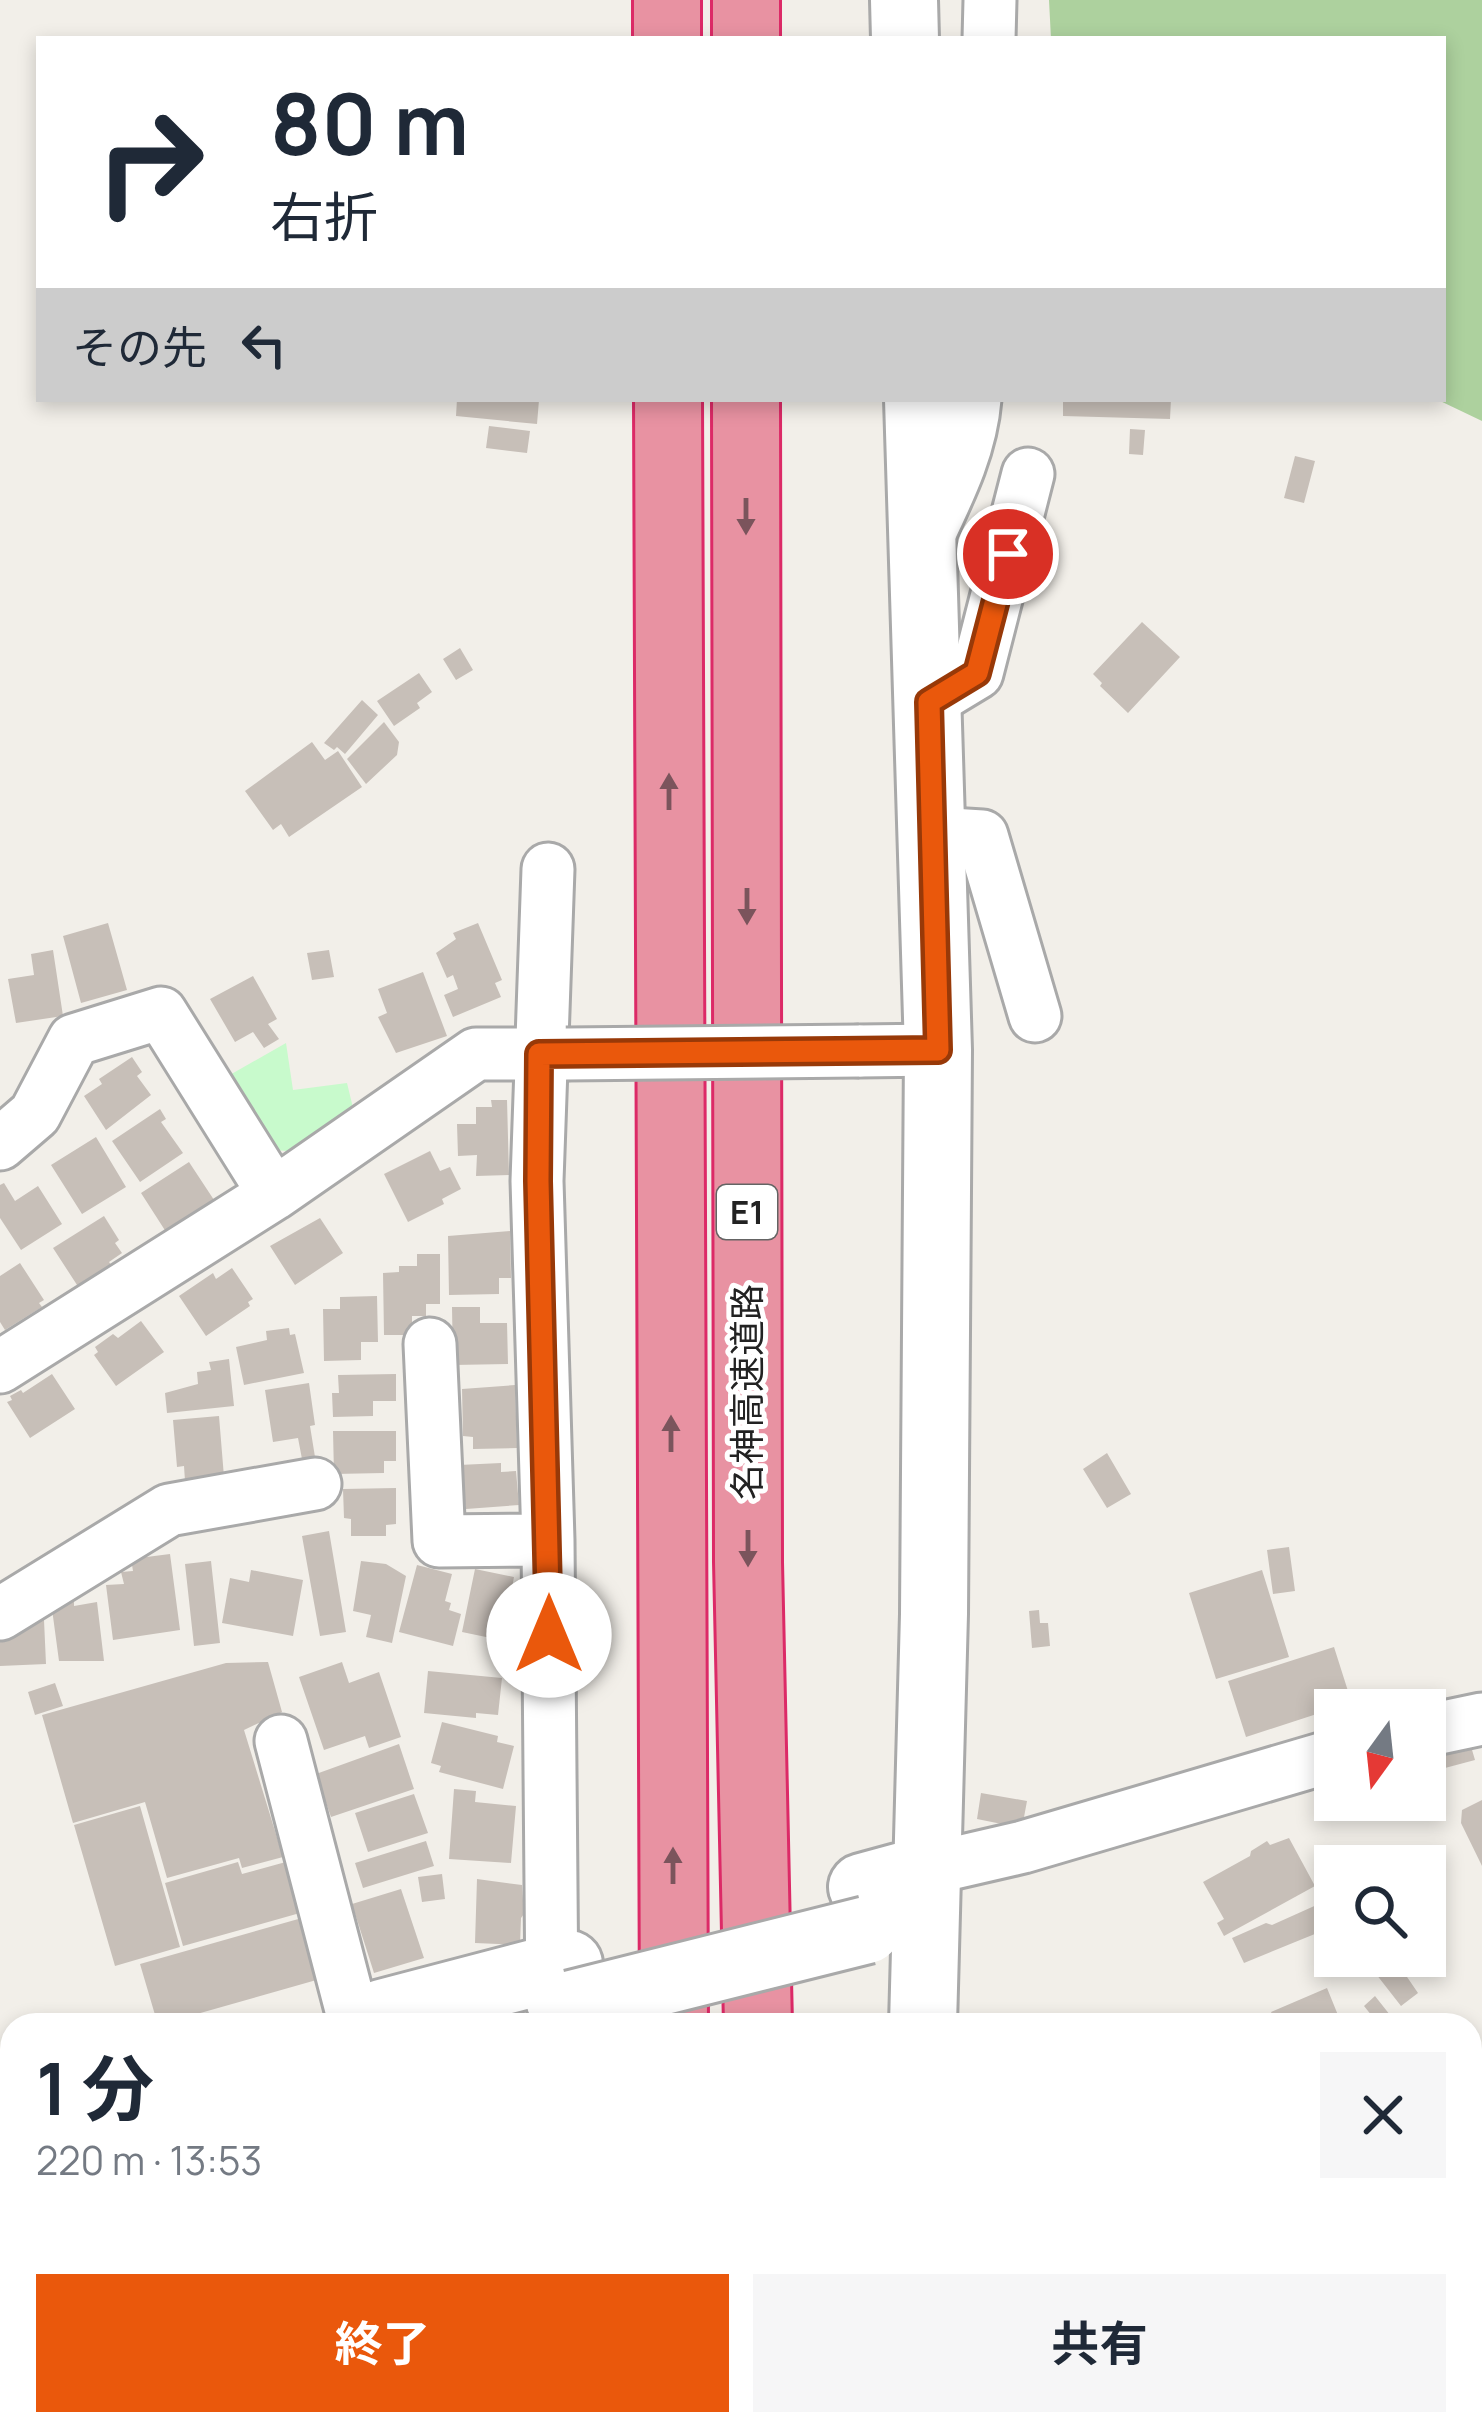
<!DOCTYPE html>
<html lang="ja">
<meta charset="utf-8">
<style>
body{margin:0;font-family:Manrope,"Noto Sans JP",sans-serif;background:#f6f6f7;color:#1f2937;height:100vh;display:flex;flex-direction:column;font-size:45px;white-space:nowrap}
*{box-sizing:border-box;margin:0}
p{font-size:39px;color:#747a83}
.icon{flex:none;width:66px;height:66px;fill:none;stroke:currentColor;stroke-width:2;stroke-linecap:round;stroke-linejoin:round}
.map{position:relative;flex:1;overflow:hidden}
.sheet{position:absolute;left:0px;top:2013px;width:1482px;height:423px;display:flex;flex-direction:column;background:#fff;border-radius:36px 36px 0 0;box-shadow:0 6px 18px #0003}
.sheet>*{flex:none}
.top-card{position:absolute;left:36px;top:36px;width:1410px;height:366px;border-radius:0px;box-shadow:0 6px 18px #0003;background:#fff;color:#1f2937;overflow:hidden}
.needle{width:78px;rotate:195deg}
.fabs{position:absolute;left:1314px;top:1689px;display:grid;gap:24px}
.fabs a{display:grid;place-items:center;width:132px;height:132px;border-radius:0px;background:#fff;box-shadow:0 6px 18px #0003;font-size:60px}
.pin{position:absolute;display:grid;place-items:center;width:102px;height:102px;color:#fff;margin:-51px;border:6px solid #fff;border-radius:50%;box-shadow:0 3px 12px #0007}
.me{position:absolute;width:132px;margin:-66px;rotate:0deg;stroke-linejoin:round;filter:drop-shadow(0 0 9px #0008)}
.turn{display:flex;align-items:center;gap:42px;height:252px;padding:0 36px;font-size:54px}
.turn .icon{width:156px;height:156px;stroke-width:2.5}
.turn b{display:block;font-size:84px;line-height:102px}
.then{display:flex;align-items:center;height:114px;padding:0 36px;background:#0003;gap:24px;font-size:45px}
.round{display:grid;place-items:center;flex:none;width:126px;height:126px;border-radius:0px;background:#f6f6f7}
.head{display:flex;align-items:center;justify-content:space-between;height:204px;padding:0 36px}
h1{font-size:72px;font-weight:700;line-height:90px}
.cta{display:flex;gap:24px;margin-top:auto;padding:24px 36px}
.cta a{flex:1;height:138px;border-radius:0px;background:#ea580c;color:#fff;font-size:48px;font-weight:700;line-height:138px;text-align:center}
.cta a+a{background:#f6f6f7;color:#1f2937}
.map>svg:first-child{display:block}
.forest{fill:#add19e}
.park{fill:#c8facc}
.building{fill:#c7bfb8}
.lines{fill:none;stroke-linecap:round;stroke-linejoin:round}
.minor-casing{stroke:#a9a9a9;stroke-width:57}
.tertiary-casing{stroke:#a9a9a9;stroke-width:72}
.motorway-casing{stroke:#dc2a67;stroke-width:72}
.minor{stroke:#fff;stroke-width:51}
.tertiary{stroke:#fff;stroke-width:66}
.motorway{stroke:#e892a2;stroke-width:66}
.minor-bridge-casing{stroke:#a9a9a9;stroke-width:57;stroke-linecap:butt}
.tertiary-bridge-casing{stroke:#a9a9a9;stroke-width:72;stroke-linecap:butt}
.minor-bridge{stroke:#fff;stroke-width:51}
.tertiary-bridge{stroke:#fff;stroke-width:66}
.oneway{fill:#7b545c}
.route-casing{stroke:#983908;stroke-width:30}
.route{stroke:#ea580c;stroke-width:21}
.labels{text-anchor:middle;stroke-width:10;stroke-linejoin:round;paint-order:stroke}
.shield{fill:#fff;stroke:#646464;stroke-width:3}
.shield-label{font-size:33px;font-weight:bold;fill:#222}
.street-label{font-size:36px;fill:#222;stroke:#fff}
</style>
<div class="map">
<svg width="1482" height="2434" viewBox="0 0 1482 2434">
<rect width="100%" height="100%" fill="#f2efe9"/>
<path class="forest" d="M 1049,0 L 1482,0 L 1482,421 L 1436,399 L 1443,399 L 1443,39 L 1051,39 Z"/>
<path class="park" d="M 286,1043 L 293,1090 L 347,1083 L 355,1116 L 300,1152 L 274,1150 L 228,1076 Z"/>
<path class="building" d="M 457,399 L 539,400 L 537,424 L 456,416 Z
M 1063,399 L 1171,399 L 1170,419 L 1063,416 Z
M 489,426 L 530,431 L 527,453 L 486,448 Z
M 1130,429 L 1145,430 L 1143,455 L 1129,454 Z
M 1295,456 L 1315,461 L 1304,503 L 1284,498 Z
M 1142,622 L 1180,657 L 1128,713 L 1100,686 L 1102,683 L 1093,674 Z
M 460,648 L 473,670 L 456,680 L 443,659 Z
M 419,673 L 432,692 L 417,703 L 420,708 L 394,726 L 377,701 Z
M 362,700 L 378,715 L 345,754 L 337,747 L 334,750 L 324,743 Z
M 384,722 L 399,742 L 397,755 L 366,784 L 347,759 Z
M 312,742 L 325,760 L 338,751 L 362,787 L 289,837 L 281,824 L 273,830 L 245,791 Z
M 108,923 L 127,990 L 81,1003 L 63,936 Z
M 478,923 L 502,980 L 495,983 L 501,997 L 453,1017 L 444,995 L 458,989 L 453,975 L 447,978 L 436,953 L 456,939 L 453,933 Z
M 53,950 L 63,1016 L 16,1023 L 8,979 L 34,975 L 31,954 Z
M 329,950 L 334,977 L 312,980 L 307,953 Z
M 423,972 L 447,1036 L 396,1053 L 378,1017 L 387,1013 L 378,989 Z
M 253,976 L 277,1019 L 268,1024 L 279,1039 L 264,1048 L 253,1032 L 235,1042 L 210,999 Z
M 132,1057 L 142,1072 L 137,1076 L 151,1095 L 106,1130 L 84,1096 L 102,1084 L 99,1079 Z
M 491,1100 L 507,1100 L 509,1175 L 476,1176 L 477,1155 L 458,1156 L 457,1124 L 476,1124 L 476,1107 L 492,1107 Z
M 160,1109 L 166,1119 L 161,1122 L 183,1153 L 140,1182 L 112,1141 Z
M 96,1137 L 126,1187 L 82,1214 L 51,1165 Z
M 430,1151 L 440,1171 L 450,1167 L 461,1189 L 442,1199 L 444,1204 L 408,1222 L 384,1174 Z
M 189,1162 L 216,1203 L 168,1235 L 141,1193 Z
M 4,1183 L 15,1201 L 38,1186 L 62,1224 L 21,1250 L 0,1218 L 0,1185 Z
M 104,1216 L 119,1240 L 115,1243 L 122,1253 L 109,1262 L 115,1270 L 79,1288 L 53,1248 Z
M 320,1218 L 343,1253 L 295,1285 L 270,1246 Z
M 510,1231 L 511,1278 L 499,1278 L 499,1294 L 449,1295 L 448,1236 Z
M 417,1254 L 440,1254 L 440,1304 L 426,1304 L 426,1316 L 412,1316 L 412,1335 L 384,1335 L 383,1273 L 399,1272 L 399,1266 L 417,1266 Z
M 20,1263 L 44,1300 L 39,1303 L 42,1307 L 5,1330 L 0,1322 L 0,1276 Z
M 232,1268 L 253,1299 L 248,1302 L 250,1306 L 206,1336 L 179,1296 L 213,1273 L 216,1279 Z
M 377,1296 L 378,1342 L 361,1342 L 361,1360 L 324,1361 L 323,1309 L 340,1309 L 340,1297 Z
M 452,1307 L 480,1307 L 480,1323 L 507,1323 L 508,1364 L 453,1365 Z
M 141,1321 L 164,1352 L 116,1386 L 94,1355 L 98,1352 L 95,1347 L 113,1334 L 118,1338 Z
M 289,1328 L 290,1335 L 295,1334 L 304,1373 L 244,1385 L 236,1347 L 267,1340 L 266,1331 Z
M 229,1359 L 234,1406 L 167,1413 L 165,1393 L 198,1384 L 197,1372 L 211,1370 L 209,1362 Z
M 52,1374 L 75,1409 L 30,1438 L 7,1402 L 12,1400 L 10,1396 L 21,1390 L 23,1393 Z
M 396,1374 L 396,1401 L 373,1401 L 373,1416 L 333,1417 L 332,1393 L 339,1393 L 338,1375 Z
M 309,1383 L 315,1425 L 310,1426 L 315,1457 L 302,1459 L 298,1438 L 273,1442 L 265,1390 Z
M 515,1385 L 517,1448 L 473,1449 L 473,1437 L 463,1436 L 462,1389 Z
M 219,1416 L 224,1477 L 185,1481 L 184,1466 L 177,1467 L 173,1420 Z
M 333,1431 L 396,1431 L 396,1461 L 384,1461 L 384,1473 L 334,1474 Z
M 1107,1453 L 1131,1494 L 1107,1508 L 1083,1469 Z
M 501,1463 L 501,1472 L 516,1471 L 519,1505 L 466,1509 L 459,1465 Z
M 396,1488 L 396,1524 L 386,1525 L 386,1536 L 351,1536 L 351,1519 L 344,1518 L 343,1489 Z
M 329,1531 L 346,1632 L 320,1636 L 302,1536 Z
M 1289,1547 L 1295,1591 L 1273,1594 L 1267,1550 Z
M 170,1554 L 180,1630 L 113,1640 L 106,1585 L 124,1584 L 121,1572 L 133,1571 L 131,1559 Z
M 211,1561 L 220,1643 L 194,1646 L 185,1564 Z
M 361,1561 L 386,1564 L 406,1576 L 392,1643 L 366,1637 L 371,1615 L 353,1611 Z
M 417,1565 L 452,1574 L 445,1601 L 451,1603 L 449,1610 L 461,1614 L 453,1646 L 399,1632 Z
M 475,1569 L 514,1577 L 510,1598 L 518,1599 L 510,1642 L 462,1632 Z
M 251,1570 L 303,1580 L 293,1636 L 222,1623 L 230,1578 L 249,1582 Z
M 1262,1570 L 1289,1657 L 1216,1679 L 1189,1593 Z
M 74,1602 L 74,1606 L 97,1602 L 104,1661 L 59,1661 L 52,1609 L 59,1607 L 59,1603 Z
M 1039,1610 L 1040,1623 L 1048,1623 L 1050,1646 L 1032,1648 L 1029,1611 Z
M 28,1617 L 44,1620 L 46,1664 L 0,1666 L 0,1634 Z
M 1334,1647 L 1354,1710 L 1332,1709 L 1246,1737 L 1228,1681 Z
M 268,1662 L 282,1712 L 244,1730 L 283,1857 L 242,1868 L 239,1858 L 167,1878 L 145,1802 L 73,1823 L 42,1715 L 226,1663 Z
M 342,1662 L 349,1683 L 379,1672 L 401,1737 L 369,1748 L 365,1736 L 324,1750 L 299,1677 Z
M 428,1671 L 502,1678 L 498,1715 L 476,1713 L 476,1718 L 424,1713 Z
M 55,1683 L 63,1706 L 35,1715 L 28,1692 Z
M 442,1722 L 498,1736 L 497,1742 L 514,1746 L 503,1789 L 439,1772 L 441,1766 L 431,1763 Z
M 1470,1743 L 1475,1760 L 1445,1768 L 1440,1751 Z
M 399,1744 L 414,1789 L 331,1817 L 316,1774 Z
M 454,1789 L 476,1791 L 475,1802 L 516,1806 L 511,1863 L 449,1859 Z
M 981,1793 L 1027,1801 L 1022,1828 L 977,1819 Z
M 414,1794 L 428,1833 L 368,1852 L 355,1813 Z
M 1482,1800 L 1482,1866 L 1461,1823 L 1462,1810 Z
M 140,1806 L 180,1947 L 115,1966 L 74,1825 Z
M 1289,1838 L 1315,1886 L 1224,1936 L 1217,1923 L 1224,1919 L 1203,1882 L 1250,1856 L 1251,1851 L 1267,1841 L 1270,1845 Z
M 426,1841 L 434,1866 L 363,1888 L 355,1863 Z
M 293,1860 L 307,1911 L 183,1946 L 165,1883 L 238,1862 L 242,1874 Z
M 442,1874 L 445,1899 L 422,1902 L 418,1877 Z
M 477,1879 L 522,1885 L 524,1914 L 521,1918 L 520,1945 L 475,1943 Z
M 401,1889 L 424,1958 L 374,1973 L 352,1904 Z
M 1321,1903 L 1332,1927 L 1244,1963 L 1232,1938 L 1266,1923 L 1272,1925 Z
M 309,1916 L 327,1977 L 158,2025 L 140,1964 Z
M 1362,1956 L 1405,1956 L 1414,1967 L 1405,1974 L 1418,1993 L 1401,2006 Z
M 1327,1988 L 1342,2025 L 1277,2025 L 1271,2012 Z
M 1375,1996 L 1390,2015 L 1376,2025 L 1367,2025 L 1365,2022 L 1372,2016 L 1364,2006 Z
M 0,2301 L 9,2301 L 12,2356 L 0,2357 Z
M 12,2378 L 12,2424 L 44,2424 L 44,2431 L 0,2434 L 0,2379 Z
M 1482,2387 L 1482,2434 L 1455,2434 L 1452,2424 L 1470,2424 L 1470,2390 Z
M 119,2424 L 236,2424 L 224,2434 L 127,2434 Z"/>
<g class="lines">
<defs>
<path id="minor" d="M 989,39 L 990,0
M 924,545 C 946,498 971,451 975,399
M 929,702 L 977,673 L 1028,474
M 934,833 L 982,836 L 1035,1016
M 548,869 L 537,1181 L 548,1540 L 552,2002
M 859,1051 L 938,1050
M 0,1144 L 35,1114 L 74,1040 L 161,1013 L 274,1194
M 430,1344 L 439,1541 L 548,1540
M 0,1367 L 274,1194 L 476,1054 L 566,1054
M 0,1614 L 169,1510 L 315,1484
M 1425,1731 L 1482,1719
M 281,1741 L 355,2025
M 928,1869 L 1023,1847 L 1335,1755
M 595,2424 L 596,2434
M 1384,2434 L 1402,2424"/>
<path id="tertiary" d="M 904,0 L 905,39
M 918,399 L 938,1050 L 934,1614 L 923,2025
M 862,1887 L 928,1869
M 364,2025 L 382,2013 L 569,1964
M 0,2202 L 12,2194
M 925,2424 L 925,2434"/>
<path id="motorway" d="M 667,0 L 667,39
M 746,0 L 746,39
M 668,399 L 674,2025
M 746,399 L 748,1562 L 758,2025
M 698,2424 L 699,2434
M 781,2424 L 782,2434"/>
</defs>
<use href="#minor" class="minor-casing"/>
<use href="#tertiary" class="tertiary-casing"/>
<use href="#motorway" class="motorway-casing"/>
<use href="#minor" class="minor"/>
<use href="#tertiary" class="tertiary"/>
<use href="#motorway" class="motorway"/>
<defs>
<path id="minor-bridge" d="M 566,1054 L 859,1051"/>
<path id="tertiary-bridge" d="M 572,2004 L 867,1930"/>
</defs>
<use href="#minor-bridge" class="minor-bridge-casing"/>
<use href="#tertiary-bridge" class="tertiary-bridge-casing"/>
<use href="#minor-bridge" class="minor-bridge"/>
<use href="#tertiary-bridge" class="tertiary-bridge"/>
</g>
<defs><path id="oneway-solid" d="M-6-.8H1V-3.2L6.5 0L1 3.2V.8H-6Z" transform="scale(3)"/></defs>
<g class="oneway">
<use href="#oneway-solid" transform="translate(746 516) rotate(90)"/>
<use href="#oneway-solid" transform="translate(669 792) rotate(-90)"/>
<use href="#oneway-solid" transform="translate(747 906) rotate(90)"/>
<use href="#oneway-solid" transform="translate(671 1434) rotate(-90)"/>
<use href="#oneway-solid" transform="translate(748 1548) rotate(90)"/>
<use href="#oneway-solid" transform="translate(673 1866) rotate(-90)"/>
</g>
<g class="lines">
<defs>
<path id="route" d="M 549,1635 L 538,1181 L 539,1054 L 938,1050 L 929,702 L 977,673 L 1008,554"/>
</defs>
<use href="#route" class="route-casing"/>
<use href="#route" class="route"/>
</g>
<g class="labels">
<rect class="shield" x="717" y="1185" width="60" height="54" rx="9"/>
<g class="shield-label">
<text x="747" y="1224">E1</text>
</g>
<g class="street-label">
<text transform="translate(747 1392) rotate(-90)" y="13">名神高速道路</text>
</g>
</g>
</svg>
<div class="fabs">
<a><svg class="needle" viewBox="-14 -14 28 28"><path d="M0-13l5 13h-10z" fill="#e53935"/><path d="M0 13l5-13h-10z" fill="#747a83"/></svg></a>
<a><svg class="icon" aria-label="search" viewBox="0 0 24 24"><circle cx="10" cy="10" r="6"/><path d="M15 15l6 6"/></svg></a>
</div>
<div class="pin" style="left:1008px;top:554px;background:#d93025"><svg class="icon" aria-label="arrive" viewBox="0 0 24 24"><path d="M6 21V4h12l-3 4 3 4H6"/></svg></div>
<svg class="me" style="left:549px;top:1635px" viewBox="-20 -20 40 40"><circle r="19" fill="#fff"/><path d="M0-13L10 11 0 6-10 11z" fill="#ea580c"/></svg>
<div class="top-card">
<div class="turn"><svg class="icon" aria-label="right" viewBox="0 0 24 24"><path d="M7 20v-9h11M14 6l5 5-5 5"/></svg><div><b>80 m</b>右折</div></div>
<div class="then">その先<svg class="icon" aria-label="left" viewBox="0 0 24 24"><path d="M17 20v-9H6M10 6l-5 5 5 5"/></svg></div>
</div>
<section class="sheet">
<div class="head"><div><h1>1 分</h1><p>220 m · 13:53</p></div><a class="round"><svg class="icon" aria-label="close" viewBox="0 0 24 24"><path d="M6 6l12 12M18 6L6 18"/></svg></a></div>
<div class="cta"><a>終了</a><a>共有</a></div>
</section>
</div>
